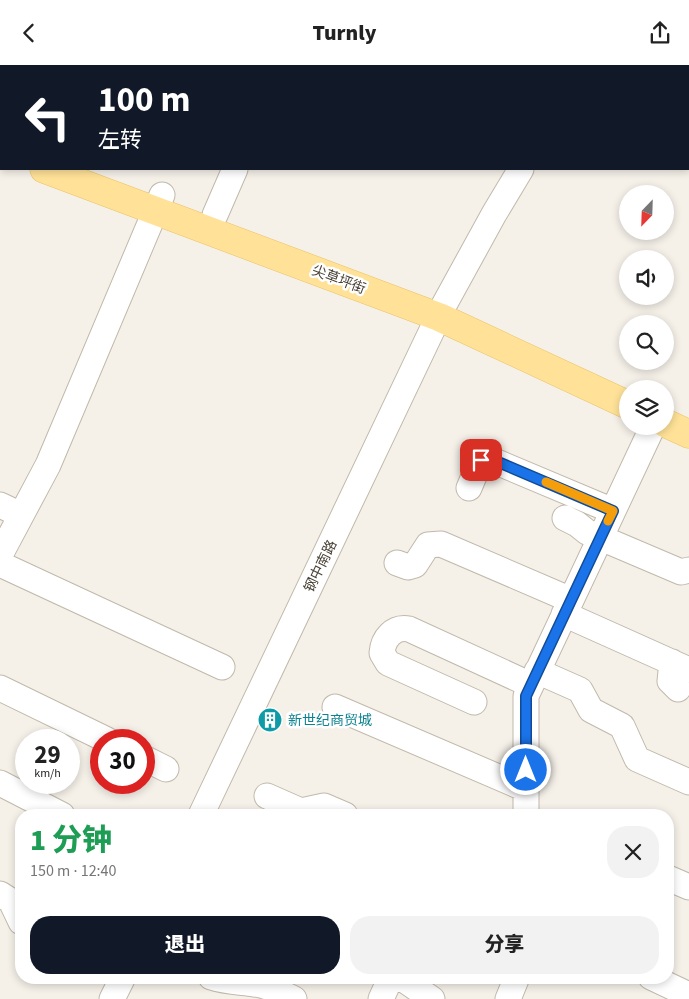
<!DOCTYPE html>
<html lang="zh">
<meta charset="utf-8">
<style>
body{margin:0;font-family:"Source Sans 3","Noto Sans SC",sans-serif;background:#f2f2f2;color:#222;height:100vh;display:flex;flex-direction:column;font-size:19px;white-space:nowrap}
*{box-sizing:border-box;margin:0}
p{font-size:16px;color:#767676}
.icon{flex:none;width:28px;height:28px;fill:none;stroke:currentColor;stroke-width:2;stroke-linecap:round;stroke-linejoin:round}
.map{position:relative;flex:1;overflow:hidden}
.sheet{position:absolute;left:15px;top:744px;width:659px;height:175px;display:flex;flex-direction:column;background:#fff;border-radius:20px;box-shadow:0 2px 8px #0003}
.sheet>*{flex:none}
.banner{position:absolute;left:0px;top:0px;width:690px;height:105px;box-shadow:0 2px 8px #0003;background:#111827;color:#fff;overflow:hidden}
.needle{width:32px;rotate:203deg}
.buttons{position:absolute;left:619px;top:120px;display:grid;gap:10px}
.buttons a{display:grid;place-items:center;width:55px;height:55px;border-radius:50%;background:#fff;box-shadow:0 2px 8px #0003;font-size:25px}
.speed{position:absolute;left:15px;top:664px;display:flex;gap:10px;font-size:25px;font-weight:700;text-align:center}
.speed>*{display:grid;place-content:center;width:65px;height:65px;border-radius:50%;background:#fff;box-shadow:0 2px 8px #0003;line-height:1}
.speed small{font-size:12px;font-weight:400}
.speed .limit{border:8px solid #d22;background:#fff;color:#111}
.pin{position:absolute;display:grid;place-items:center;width:42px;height:42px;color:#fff;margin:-21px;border-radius:10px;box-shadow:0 2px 8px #0006}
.me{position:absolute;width:55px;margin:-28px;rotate:0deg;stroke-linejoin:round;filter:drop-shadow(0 0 4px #0008)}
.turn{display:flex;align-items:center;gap:18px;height:105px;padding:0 15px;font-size:22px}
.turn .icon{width:65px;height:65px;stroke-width:2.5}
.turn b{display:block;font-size:35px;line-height:42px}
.round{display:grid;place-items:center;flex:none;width:52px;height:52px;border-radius:20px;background:#f2f2f2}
.overview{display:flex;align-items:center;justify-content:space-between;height:85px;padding:0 15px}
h1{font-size:30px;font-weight:800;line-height:38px;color:#1e9e55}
.button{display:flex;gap:10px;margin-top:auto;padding:10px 15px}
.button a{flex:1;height:58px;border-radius:20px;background:#111827;color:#fff;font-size:20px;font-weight:800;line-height:58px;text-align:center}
.button a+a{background:#f2f2f2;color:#222}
header{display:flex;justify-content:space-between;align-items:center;height:65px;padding:0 15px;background:#fff;font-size:22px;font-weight:800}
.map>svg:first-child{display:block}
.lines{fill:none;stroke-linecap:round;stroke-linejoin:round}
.minor-casing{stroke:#c1b9aa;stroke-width:27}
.major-casing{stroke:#eac161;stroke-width:29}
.minor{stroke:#fff;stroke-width:25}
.major{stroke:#ffe298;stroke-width:28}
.route-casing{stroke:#114b97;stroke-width:12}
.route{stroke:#1a73e8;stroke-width:9}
.slow{stroke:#f59e0b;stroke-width:9}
.labels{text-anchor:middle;stroke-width:5;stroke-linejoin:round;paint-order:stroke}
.street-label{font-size:14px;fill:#494236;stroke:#fff}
.culture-label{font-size:14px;fill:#0d838f;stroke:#fff;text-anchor:start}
</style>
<header><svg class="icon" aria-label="back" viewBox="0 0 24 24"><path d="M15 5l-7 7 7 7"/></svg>Turnly<svg class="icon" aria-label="share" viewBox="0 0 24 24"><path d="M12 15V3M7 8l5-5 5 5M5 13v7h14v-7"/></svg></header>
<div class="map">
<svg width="689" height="934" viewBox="0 0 689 934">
<rect width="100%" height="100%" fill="#f5f1e9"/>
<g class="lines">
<defs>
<path id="minor" d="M 277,1 L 277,0
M 588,1 L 589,0
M 215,150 L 235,104
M 469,423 L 480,397 L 487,393 L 613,446
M 0,440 L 21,450
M 565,453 L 577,459 L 587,467 L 681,507 L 689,505
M 0,490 L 48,400 L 162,130
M 397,498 L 408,502 L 415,500 L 428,480 L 441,479 L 571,535
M 0,499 L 222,602
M 564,549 L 689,605
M 672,597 L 670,616 L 678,624
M 537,606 L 580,625 L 591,645 L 622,661 L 637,694 L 689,717
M 0,623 L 107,675
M 474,637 L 388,598 L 382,588 C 383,574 393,561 409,564 L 531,620
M 335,642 L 526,724
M 144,693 L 166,704
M 0,718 L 62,750
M 267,731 L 301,746 L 324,741 L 345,750
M 201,750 L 444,240 L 494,149 L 521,104
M 526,750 L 526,631 L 653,361
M 668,813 L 689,822
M 0,829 L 11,836 L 21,857
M 211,912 C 226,917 239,917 254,919 C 268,920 282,928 294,934
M 400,912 L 432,934
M 651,912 L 689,930
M 112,934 L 123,912
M 381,934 L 391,912
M 508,934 L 517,912"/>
<path id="major" d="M 0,69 L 1,69
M 44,104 L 439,252 L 628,340
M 665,358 L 689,369"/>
</defs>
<use href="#minor" class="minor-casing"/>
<use href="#major" class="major-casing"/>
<use href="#minor" class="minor"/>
<use href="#major" class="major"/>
</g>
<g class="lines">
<defs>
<path id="route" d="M 481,395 L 491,394 L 613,446 L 526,631 L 526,705"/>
</defs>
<use href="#route" class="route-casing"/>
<use href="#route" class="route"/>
<path class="slow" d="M 546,417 L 613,446 L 608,456"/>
</g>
<defs>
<symbol id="building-disc" viewBox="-11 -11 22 22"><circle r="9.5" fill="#0f9aa8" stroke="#fff"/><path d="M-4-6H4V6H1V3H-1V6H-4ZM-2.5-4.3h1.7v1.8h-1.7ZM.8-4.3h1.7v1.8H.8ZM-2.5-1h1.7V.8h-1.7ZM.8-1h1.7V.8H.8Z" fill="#fff"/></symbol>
</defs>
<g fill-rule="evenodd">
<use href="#building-disc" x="256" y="641" width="28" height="28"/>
</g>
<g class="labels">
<g class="street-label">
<text transform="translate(339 214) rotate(21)" y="5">尖草坪街</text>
<text transform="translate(320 501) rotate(-64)" y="5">钢中南路</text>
</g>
<g class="culture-label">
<text x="288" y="660">新世纪商贸城</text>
</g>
</g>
</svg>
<div class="buttons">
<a><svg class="needle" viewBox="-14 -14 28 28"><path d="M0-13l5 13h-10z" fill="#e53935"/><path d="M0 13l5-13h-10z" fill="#767676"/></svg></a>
<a><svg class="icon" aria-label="sound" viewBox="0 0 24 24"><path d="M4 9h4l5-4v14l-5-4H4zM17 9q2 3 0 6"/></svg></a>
<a><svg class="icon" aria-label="search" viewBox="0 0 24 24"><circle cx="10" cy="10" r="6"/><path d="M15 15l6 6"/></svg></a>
<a><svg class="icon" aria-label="layers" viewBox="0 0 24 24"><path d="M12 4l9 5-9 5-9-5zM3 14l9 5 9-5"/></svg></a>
</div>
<div class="speed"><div>29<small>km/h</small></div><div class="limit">30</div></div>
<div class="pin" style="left:481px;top:395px;background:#d93025"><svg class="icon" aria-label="arrive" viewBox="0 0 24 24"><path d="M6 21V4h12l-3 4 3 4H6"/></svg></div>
<svg class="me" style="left:526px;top:705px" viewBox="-20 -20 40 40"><circle r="17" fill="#1a73e8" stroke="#fff" stroke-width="3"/><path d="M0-11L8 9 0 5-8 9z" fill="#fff"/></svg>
<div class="banner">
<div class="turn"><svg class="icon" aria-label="left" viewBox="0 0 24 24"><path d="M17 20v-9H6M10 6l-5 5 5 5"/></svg><div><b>100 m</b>左转</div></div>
</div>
<section class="sheet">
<div class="overview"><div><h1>1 分钟</h1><p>150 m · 12:40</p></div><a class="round"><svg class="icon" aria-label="close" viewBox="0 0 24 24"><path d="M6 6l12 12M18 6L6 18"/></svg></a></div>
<div class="button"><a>退出</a><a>分享</a></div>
</section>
</div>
